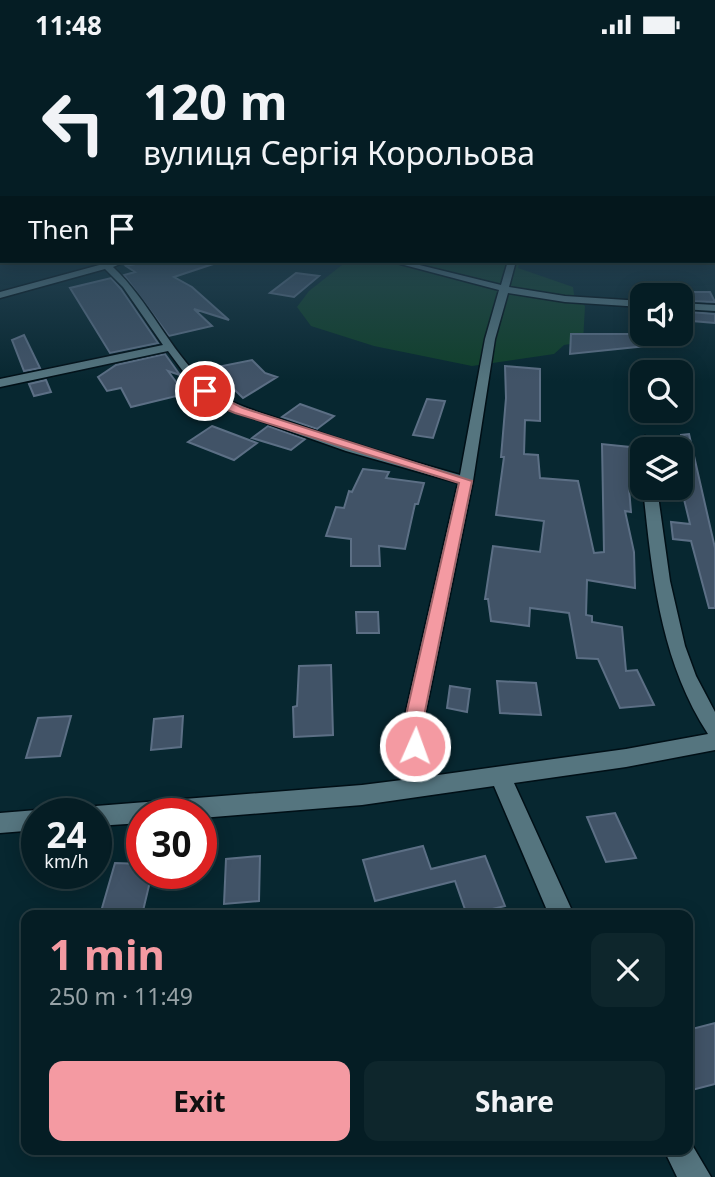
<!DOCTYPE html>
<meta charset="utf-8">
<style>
body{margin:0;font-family:"Noto Sans",sans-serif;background:#0e262c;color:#f1f3f6;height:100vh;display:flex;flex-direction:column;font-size:26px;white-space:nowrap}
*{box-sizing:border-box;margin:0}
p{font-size:23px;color:#97a2a6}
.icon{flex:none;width:38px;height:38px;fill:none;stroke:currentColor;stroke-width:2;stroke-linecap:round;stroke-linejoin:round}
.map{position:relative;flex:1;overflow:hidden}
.details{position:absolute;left:21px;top:861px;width:672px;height:245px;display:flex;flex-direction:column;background:#051d24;border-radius:14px;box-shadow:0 4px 18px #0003,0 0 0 2px #263b41}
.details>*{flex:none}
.hud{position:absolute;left:0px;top:0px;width:716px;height:214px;box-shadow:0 4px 18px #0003,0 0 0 2px #263b41;background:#051d24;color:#f1f3f6;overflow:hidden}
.buttons{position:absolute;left:630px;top:234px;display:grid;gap:14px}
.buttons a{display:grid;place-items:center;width:63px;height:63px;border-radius:14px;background:#051d24;box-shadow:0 4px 18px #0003,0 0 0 2px #263b41;font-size:35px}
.speed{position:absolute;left:21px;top:749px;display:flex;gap:14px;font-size:35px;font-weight:700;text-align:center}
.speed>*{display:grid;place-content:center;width:91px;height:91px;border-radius:50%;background:#051d24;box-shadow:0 4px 18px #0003,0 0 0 2px #263b41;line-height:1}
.speed small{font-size:18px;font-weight:400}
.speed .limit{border:10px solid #d22;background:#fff;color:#111}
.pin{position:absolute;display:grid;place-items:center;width:60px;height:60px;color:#fff;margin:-30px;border:4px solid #fff;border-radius:50%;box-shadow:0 2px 7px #0007}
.me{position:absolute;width:77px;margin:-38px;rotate:2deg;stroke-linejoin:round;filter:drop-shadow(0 0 5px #0008)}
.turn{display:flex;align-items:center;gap:24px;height:147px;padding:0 28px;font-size:32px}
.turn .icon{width:91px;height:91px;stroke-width:2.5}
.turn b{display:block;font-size:49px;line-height:60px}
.then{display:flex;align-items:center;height:66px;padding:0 28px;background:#0003;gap:14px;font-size:26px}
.round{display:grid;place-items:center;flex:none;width:74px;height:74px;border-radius:14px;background:#0e262c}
.headline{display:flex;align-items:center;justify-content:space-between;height:119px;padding:0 28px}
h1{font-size:42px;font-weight:700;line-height:52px;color:#f49aa2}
.button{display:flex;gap:14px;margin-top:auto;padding:14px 28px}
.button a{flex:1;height:80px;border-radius:14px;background:#f49aa2;color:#111;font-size:28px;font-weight:700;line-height:80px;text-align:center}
.button a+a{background:#0e262c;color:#f1f3f6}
.status{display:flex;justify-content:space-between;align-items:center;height:49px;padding:0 35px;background:#051d24;direction:ltr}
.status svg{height:19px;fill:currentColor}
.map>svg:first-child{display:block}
.green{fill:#10402a}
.building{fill:#415367;stroke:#5c6f85;stroke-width:2}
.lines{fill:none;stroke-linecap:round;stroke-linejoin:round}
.street-casing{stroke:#000f16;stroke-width:3}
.street{fill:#55757f;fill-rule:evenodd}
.route{fill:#f49aa2;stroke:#9f6469;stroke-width:2}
</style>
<div class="status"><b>11:48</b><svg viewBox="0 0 49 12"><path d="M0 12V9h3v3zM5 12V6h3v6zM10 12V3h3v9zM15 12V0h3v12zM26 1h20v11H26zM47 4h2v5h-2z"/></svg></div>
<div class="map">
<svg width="715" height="1128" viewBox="0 0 715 1128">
<rect width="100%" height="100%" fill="#072730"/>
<path class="green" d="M 347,212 L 520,212 L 518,219 L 573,238 L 574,246 L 585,257 L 583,293 L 564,296 L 554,305 L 472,317 L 374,297 L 311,277 L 297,258 L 309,242 Z"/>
<path class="building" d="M 149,212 L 212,212 L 213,215 L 174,228 L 192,238 L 229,271 L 194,260 L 212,277 L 169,287 L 124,226 L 135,223 L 126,217 Z
M 296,224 L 319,227 L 294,248 L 270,244 Z
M 111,229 L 121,240 L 158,294 L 110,304 L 70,239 Z
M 685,243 L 710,243 L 715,253 L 687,252 Z
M 690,263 L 715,265 L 715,274 L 692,272 Z
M 571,285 L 645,285 L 646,297 L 570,305 Z
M 24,286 L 40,319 L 24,322 L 12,291 Z
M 165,305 L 180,326 L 168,322 L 185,345 L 131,358 L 121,339 L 107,342 L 98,328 L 116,316 Z
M 252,311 L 265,324 L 277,328 L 243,349 L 212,319 Z
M 505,317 L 540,320 L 540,372 L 525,371 L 524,405 L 538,406 L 540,429 L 578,432 L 594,504 L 604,503 L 602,395 L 630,398 L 633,439 L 629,439 L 631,463 L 625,462 L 634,503 L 635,539 L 587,531 L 586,566 L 592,567 L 592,573 L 622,578 L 626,622 L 637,621 L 654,656 L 620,659 L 598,610 L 577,609 L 569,564 L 530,559 L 529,577 L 491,572 L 488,550 L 485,550 L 493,497 L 540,503 L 544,472 L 496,466 L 504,408 L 501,408 L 506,349 Z
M 46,331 L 51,343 L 34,347 L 29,335 Z
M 427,350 L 445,352 L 433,389 L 413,386 Z
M 300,355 L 334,367 L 317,380 L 282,368 Z
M 212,377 L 257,394 L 234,411 L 188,393 Z
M 268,377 L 305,390 L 291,401 L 252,389 Z
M 689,385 L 715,499 L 715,559 L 709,559 L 691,492 L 673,490 L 671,473 L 690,475 L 681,438 L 681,386 Z
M 363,420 L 389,423 L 386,429 L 424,434 L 418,455 L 415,455 L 405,500 L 379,497 L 380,517 L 351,517 L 351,490 L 326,487 L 336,458 L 344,459 L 349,442 L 352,443 Z
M 356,563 L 378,563 L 379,584 L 357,584 Z
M 331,616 L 333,686 L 294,688 L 293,658 L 297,657 L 299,617 Z
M 497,632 L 536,634 L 541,666 L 500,664 Z
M 450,637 L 470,640 L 467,663 L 447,659 Z
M 71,667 L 60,707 L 26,709 L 38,669 Z
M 183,667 L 181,698 L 151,701 L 154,670 Z
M 615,764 L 636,809 L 606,813 L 587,768 Z
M 423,797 L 431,820 L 485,807 L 505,857 L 467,866 L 455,832 L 375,852 L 363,811 Z
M 260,807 L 259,852 L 224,855 L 226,810 Z
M 115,814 L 142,815 L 142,824 L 152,824 L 142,866 L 100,866 Z
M 715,974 L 715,1035 L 688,1042 L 688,981 Z"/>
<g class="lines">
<defs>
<path id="street" d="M 114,212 L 127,212 L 113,218 C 149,252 169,300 205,334 C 229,357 261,363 291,374 C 347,393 403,410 460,426 L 485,290 L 499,241 L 389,212 L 403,212 L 501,236 L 508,212 L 516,212 L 509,238 L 565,247 L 642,252 L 642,258 L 565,253 L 508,244 L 495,290 L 473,432 L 426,662 L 424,684 L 431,727 L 626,700 L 708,685 C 660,611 652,525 643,439 L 657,439 L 670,532 L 685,597 L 696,627 L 715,663 L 715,701 L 626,718 L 514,734 L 574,866 L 549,866 L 494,737 L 362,756 L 201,769 L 201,765 L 142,765 L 142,774 L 96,777 L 96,765 L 86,765 L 88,760 L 96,757 L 362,736 L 410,730 L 404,684 L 406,662 L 458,434 L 346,402 L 215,356 L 194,337 L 168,302 L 0,338 L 0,330 L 163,296 L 123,238 L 105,220 L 0,249 L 0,243 Z
M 681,254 L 715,256 L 715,262 L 681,260 Z
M 645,387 L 652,391 L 653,401 L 642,401 L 642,404 L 638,391 Z
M 37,761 L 45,765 L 37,765 L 37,781 L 0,784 L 0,764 Z
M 688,1089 L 711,1128 L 677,1128 L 664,1101 L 688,1101 Z"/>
</defs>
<use href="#street" class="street-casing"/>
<use href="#street" class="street"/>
</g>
<linearGradient id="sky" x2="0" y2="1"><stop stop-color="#04151a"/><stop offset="0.52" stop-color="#2b4759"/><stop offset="1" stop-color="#2b4759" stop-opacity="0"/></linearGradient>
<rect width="715" height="332" fill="url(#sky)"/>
<path class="route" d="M 201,340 C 211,339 232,355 243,359 L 472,432 L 425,662 L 425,697 L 422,703 L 415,705 L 408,703 L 406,697 L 407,662 L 459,434 L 235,364 L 215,356 L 201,344 Z"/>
</svg>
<div class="buttons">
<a><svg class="icon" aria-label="sound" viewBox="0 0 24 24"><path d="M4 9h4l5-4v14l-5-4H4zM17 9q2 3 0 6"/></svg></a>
<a><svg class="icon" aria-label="search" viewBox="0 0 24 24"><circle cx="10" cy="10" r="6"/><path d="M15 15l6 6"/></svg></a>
<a><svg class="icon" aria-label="layers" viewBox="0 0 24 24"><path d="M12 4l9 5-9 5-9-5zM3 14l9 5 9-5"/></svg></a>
</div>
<div class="speed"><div>24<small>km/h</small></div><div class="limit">30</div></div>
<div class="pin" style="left:205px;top:342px;background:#d93025"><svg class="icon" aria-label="arrive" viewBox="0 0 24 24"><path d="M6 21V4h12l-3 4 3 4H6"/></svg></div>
<svg class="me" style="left:415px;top:697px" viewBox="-20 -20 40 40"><circle r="17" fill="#f49aa2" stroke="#fff" stroke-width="3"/><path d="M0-11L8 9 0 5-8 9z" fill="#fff"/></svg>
<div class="hud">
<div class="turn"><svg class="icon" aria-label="left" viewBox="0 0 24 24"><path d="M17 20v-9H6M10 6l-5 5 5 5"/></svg><div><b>120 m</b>вулиця Сергія Корольова</div></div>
<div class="then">Then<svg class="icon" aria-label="arrive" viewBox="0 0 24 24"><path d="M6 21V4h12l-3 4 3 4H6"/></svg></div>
</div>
<section class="details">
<div class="headline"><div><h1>1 min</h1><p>250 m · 11:49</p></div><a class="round"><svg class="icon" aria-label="close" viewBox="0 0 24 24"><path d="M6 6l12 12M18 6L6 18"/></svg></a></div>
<div class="button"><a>Exit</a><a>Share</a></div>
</section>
</div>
